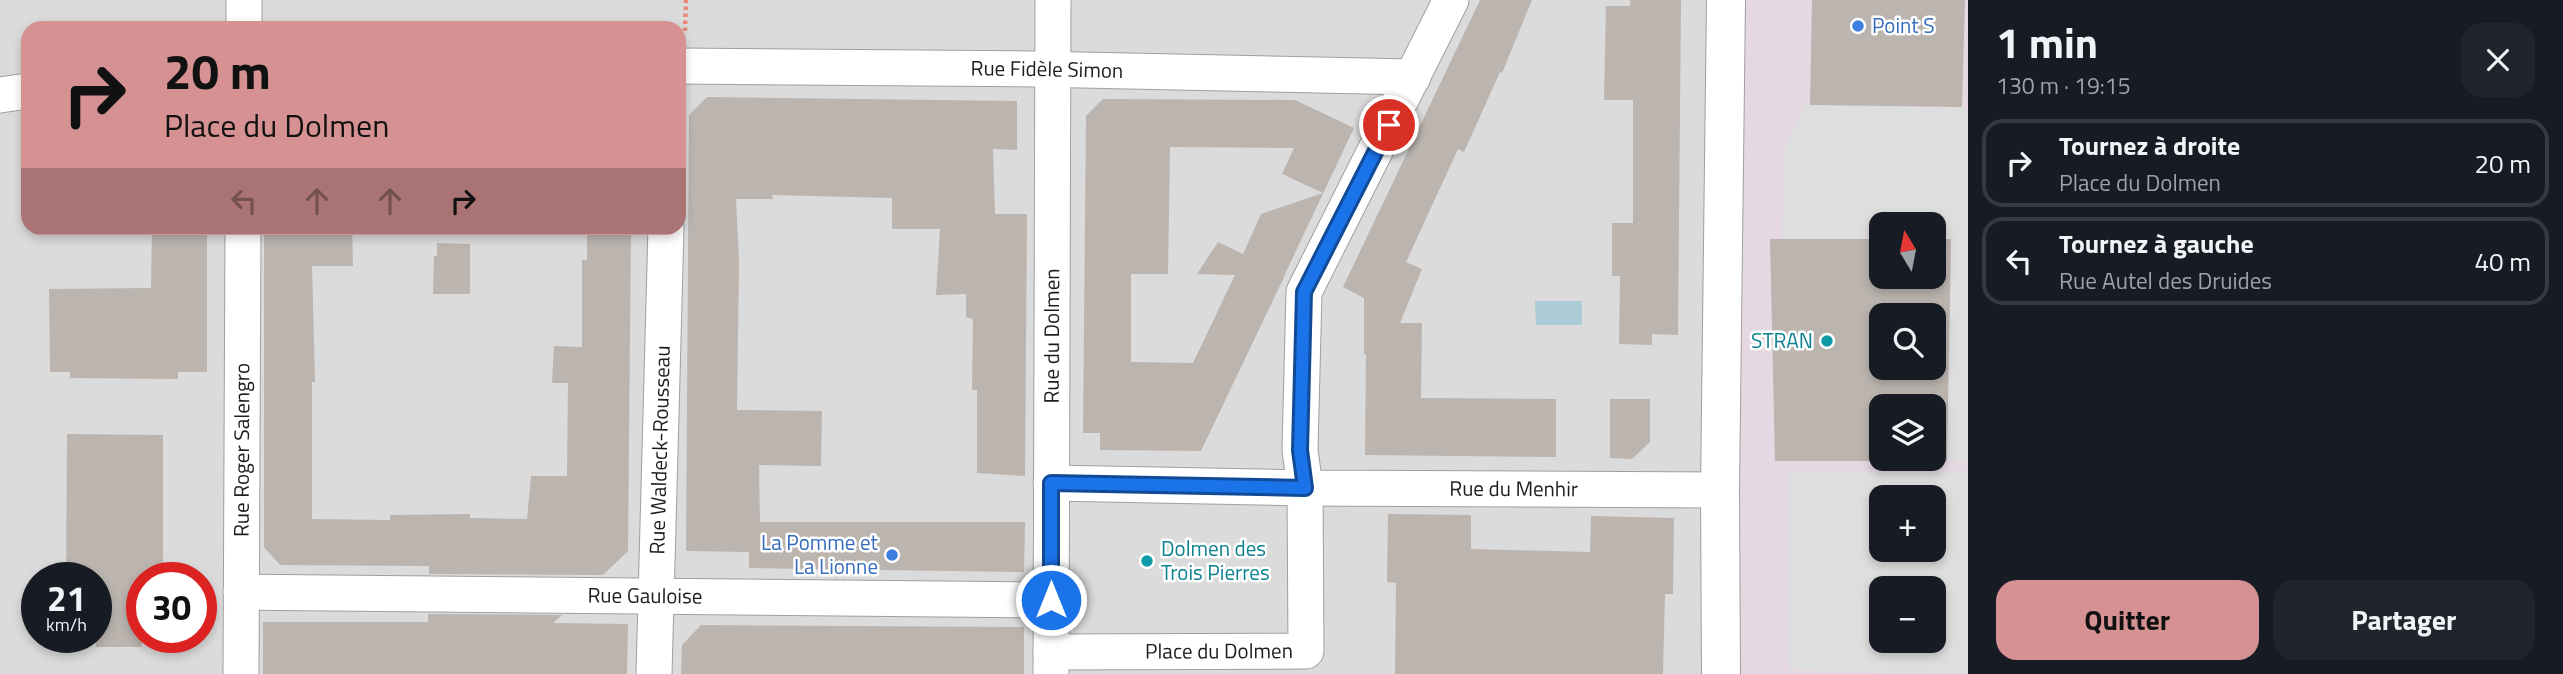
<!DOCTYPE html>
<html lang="fr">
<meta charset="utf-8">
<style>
body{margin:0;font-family:"Titillium Web",sans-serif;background:#20242c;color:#f1f3f6;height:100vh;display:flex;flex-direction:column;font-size:26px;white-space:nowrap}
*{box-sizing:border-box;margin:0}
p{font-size:23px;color:#9ea1a6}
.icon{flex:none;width:38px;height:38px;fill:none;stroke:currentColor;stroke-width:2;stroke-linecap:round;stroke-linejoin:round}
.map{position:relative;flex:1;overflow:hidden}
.sheet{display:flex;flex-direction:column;background:#171b24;width:595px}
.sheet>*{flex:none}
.banner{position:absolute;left:21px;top:21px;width:665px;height:214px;border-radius:21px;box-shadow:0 4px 10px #0003;background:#d69192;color:#111;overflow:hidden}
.needle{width:46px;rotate:350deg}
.tools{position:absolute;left:1869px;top:212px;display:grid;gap:14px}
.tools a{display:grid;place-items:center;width:77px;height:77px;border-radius:14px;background:#171b24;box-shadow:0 4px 10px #0003;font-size:35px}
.speed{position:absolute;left:21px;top:562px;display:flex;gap:14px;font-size:35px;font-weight:700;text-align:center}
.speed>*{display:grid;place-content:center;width:91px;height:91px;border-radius:50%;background:#171b24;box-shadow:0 4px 10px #0003;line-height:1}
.speed small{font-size:18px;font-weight:400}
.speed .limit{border:10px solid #d22;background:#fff;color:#111}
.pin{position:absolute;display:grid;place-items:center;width:60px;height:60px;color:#fff;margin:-30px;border:4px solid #fff;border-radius:50%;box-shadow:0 2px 7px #0007}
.me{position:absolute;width:77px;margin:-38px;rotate:0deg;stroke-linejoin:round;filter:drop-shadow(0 0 5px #0008)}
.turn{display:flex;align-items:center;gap:24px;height:147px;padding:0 28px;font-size:32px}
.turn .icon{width:91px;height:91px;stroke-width:2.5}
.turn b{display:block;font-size:49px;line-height:60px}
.lanes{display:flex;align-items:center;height:66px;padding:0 28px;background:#0003;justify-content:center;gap:35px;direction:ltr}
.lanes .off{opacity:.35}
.round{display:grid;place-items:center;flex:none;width:74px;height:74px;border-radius:21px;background:#20242c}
.overview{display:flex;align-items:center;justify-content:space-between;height:119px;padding:0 28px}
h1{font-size:42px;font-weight:700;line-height:52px}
.primary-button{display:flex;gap:14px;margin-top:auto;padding:14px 28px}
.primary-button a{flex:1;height:80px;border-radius:21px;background:#d69192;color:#111;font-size:28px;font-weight:700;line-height:80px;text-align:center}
.primary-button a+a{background:#20242c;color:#f1f3f6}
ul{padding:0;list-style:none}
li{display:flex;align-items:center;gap:21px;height:88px;margin:0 14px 10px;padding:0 14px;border:4px solid #363941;border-radius:21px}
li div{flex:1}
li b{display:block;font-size:26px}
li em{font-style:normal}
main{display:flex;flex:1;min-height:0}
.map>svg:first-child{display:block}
.residential{fill:#dcdbdb;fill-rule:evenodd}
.industrial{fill:#e6d8e3;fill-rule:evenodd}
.parking{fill:#dedede;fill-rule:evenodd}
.water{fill:#abccd6}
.building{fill:#bbb4af;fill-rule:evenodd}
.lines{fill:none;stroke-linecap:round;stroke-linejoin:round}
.minor-casing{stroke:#9f9f9f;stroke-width:37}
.tertiary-casing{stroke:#9f9f9f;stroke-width:40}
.path{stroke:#e9887b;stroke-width:4.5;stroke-dasharray:3.5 3.5;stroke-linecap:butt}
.minor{stroke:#fff;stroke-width:35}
.tertiary{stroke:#fff;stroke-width:38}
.route-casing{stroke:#114b97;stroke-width:18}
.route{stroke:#1a73e8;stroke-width:12}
.shop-dot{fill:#3f7fe0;stroke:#fff;stroke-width:2.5}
.culture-dot{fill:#0f9aa8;stroke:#fff;stroke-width:2.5}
.labels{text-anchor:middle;stroke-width:5;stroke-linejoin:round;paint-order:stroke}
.shop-label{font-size:21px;fill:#366cbe;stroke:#fff;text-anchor:start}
.street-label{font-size:21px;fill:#1e1e1e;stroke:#fff}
.culture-label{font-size:21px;fill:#0d838f;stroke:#fff;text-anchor:end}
</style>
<main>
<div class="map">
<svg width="1968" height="674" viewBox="0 0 1968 674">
<rect width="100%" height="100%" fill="#eeebe5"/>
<path class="residential" d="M 0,0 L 1739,0 L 1723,674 L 0,674 ZM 28,28 L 679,28 L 679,228 L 28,228 ZM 37,578 L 96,578 L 96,637 L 37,637 ZM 142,578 L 201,578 L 201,637 L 142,637 Z"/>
<path class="industrial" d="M 1739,0 L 1968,0 L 1968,674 L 1723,674 ZM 1881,224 L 1934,224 L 1934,276 L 1881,276 ZM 1881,315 L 1934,315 L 1934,368 L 1881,368 ZM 1881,406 L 1934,406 L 1934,458 L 1881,458 ZM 1881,497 L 1934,497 L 1934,550 L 1881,550 ZM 1881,588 L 1934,588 L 1934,640 L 1881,640 Z"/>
<path class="parking" d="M 1804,105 L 1962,107 L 1968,112 L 1968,462 L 1947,461 L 1951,239 L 1934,239 L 1934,224 L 1881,224 L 1881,239 L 1782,239 L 1784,152 Z
M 1789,472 L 1968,472 L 1968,674 L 1876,674 L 1876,672 L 1789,670 ZM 1881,497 L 1934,497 L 1934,550 L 1881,550 ZM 1881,588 L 1934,588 L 1934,640 L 1881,640 Z"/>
<path class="water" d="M 1535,301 L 1582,301 L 1582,325 L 1536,325 Z"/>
<path class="building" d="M 1480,0 L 1532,0 L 1502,73 L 1500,72 L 1464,152 L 1458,149 L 1406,262 L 1422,269 L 1400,323 L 1422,323 L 1421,398 L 1556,399 L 1556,457 L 1365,455 L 1366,354 L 1364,354 L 1364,298 L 1343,287 Z
M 1630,0 L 1681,0 L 1678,335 L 1652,334 L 1652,345 L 1619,344 L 1620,276 L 1612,276 L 1612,223 L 1633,223 L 1633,100 L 1604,100 L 1606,6 L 1630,6 Z
M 1812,0 L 1965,0 L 1962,107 L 1810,105 Z
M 707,97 L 1017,101 L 1017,150 L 993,149 L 995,214 L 1027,214 L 1025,476 L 977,473 L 977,390 L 972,390 L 973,319 L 966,317 L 966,294 L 936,295 L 940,229 L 892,229 L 892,198 L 772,195 L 773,199 L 736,199 L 739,262 L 737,410 L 822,411 L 821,466 L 759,465 L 760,522 L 1025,522 L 1024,572 L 749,568 L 749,552 L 686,551 L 689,115 Z
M 1103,99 L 1295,100 L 1354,128 L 1285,274 L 1287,275 L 1285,275 L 1201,451 L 1100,450 L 1100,433 L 1083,433 L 1086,116 ZM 1170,147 L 1294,148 L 1282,174 L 1323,193 L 1261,214 L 1243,254 L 1218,242 L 1197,274 L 1235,275 L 1193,363 L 1131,362 L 1131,274 L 1168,274 Z
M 152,228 L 207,228 L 207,372 L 178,372 L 178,379 L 70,378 L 70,372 L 50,372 L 49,289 L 151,288 Z
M 264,228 L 352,228 L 353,266 L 312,266 L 315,382 L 312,382 L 312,519 L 390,520 L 390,515 L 470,514 L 470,518 L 527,519 L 531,476 L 567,476 L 568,383 L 552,383 L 554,346 L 582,347 L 582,260 L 587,260 L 587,228 L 631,228 L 628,551 L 603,575 L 429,574 L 429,566 L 280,565 L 264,547 Z
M 1770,239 L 1881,239 L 1881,276 L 1934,276 L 1934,239 L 1951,239 L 1947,461 L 1775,461 ZM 1881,315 L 1934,315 L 1934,368 L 1881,368 ZM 1881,406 L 1934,406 L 1934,458 L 1881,458 Z
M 437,243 L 470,244 L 470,294 L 433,294 L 434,256 L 437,256 Z
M 1610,399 L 1650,399 L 1650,442 L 1632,459 L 1610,458 Z
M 67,434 L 163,435 L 163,578 L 142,578 L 142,647 L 96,647 L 96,578 L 66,578 Z
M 1388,514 L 1471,515 L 1471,549 L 1590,552 L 1591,516 L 1674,518 L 1673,594 L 1665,594 L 1663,674 L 1395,674 L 1396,583 L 1387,582 Z
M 428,614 L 562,615 L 553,623 L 628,624 L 627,674 L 263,674 L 263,622 L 428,622 Z
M 701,625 L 1024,627 L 1024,674 L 681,674 L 682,645 Z"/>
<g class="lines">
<defs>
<g id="minor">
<path id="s1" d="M 1451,0 L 1304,292 L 1300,450 L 1305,488 L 1720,490"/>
<path d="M 244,28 L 244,0"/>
<path id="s2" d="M 679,66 L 1033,69 L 1413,77"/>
<path d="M 0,95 L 28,91"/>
<path id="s3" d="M 241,592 L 1051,600"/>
<path id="s4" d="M 1051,652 L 1306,651 L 1305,488 L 1051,483"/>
<path id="s5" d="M 241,674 L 243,228"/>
<path id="s6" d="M 654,674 L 666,228"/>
<path id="s7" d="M 1051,674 L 1053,0"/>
</g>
<path id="tertiary" d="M 1721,674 L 1720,490 L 1726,0"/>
</defs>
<use href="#minor" class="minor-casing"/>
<use href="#tertiary" class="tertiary-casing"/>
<path class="path" d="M 685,31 L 686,0"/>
<use href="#minor" class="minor"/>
<use href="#tertiary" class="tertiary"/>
</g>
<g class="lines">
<defs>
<path id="route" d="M 1051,600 L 1051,483 L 1305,488 L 1300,450 L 1304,292 L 1389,125"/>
</defs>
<use href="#route" class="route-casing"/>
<use href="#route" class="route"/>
</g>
<g class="shop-dot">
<circle cx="1858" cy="26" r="7"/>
<circle cx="892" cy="555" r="7"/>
</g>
<g class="culture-dot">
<circle cx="1827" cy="341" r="7"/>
<circle cx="1147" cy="561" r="7"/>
</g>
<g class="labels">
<g class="shop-label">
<text x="1872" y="33">Point S</text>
<text x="878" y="550" text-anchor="end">La Pomme et<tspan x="878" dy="24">La Lionne</tspan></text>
</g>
<g class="street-label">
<text dy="7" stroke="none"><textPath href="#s2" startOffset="368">Rue Fidèle Simon</textPath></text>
<text dy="7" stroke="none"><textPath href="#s7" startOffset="338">Rue du Dolmen</textPath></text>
<text dy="7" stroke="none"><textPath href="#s5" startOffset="224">Rue Roger Salengro</textPath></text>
<text dy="7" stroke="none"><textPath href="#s6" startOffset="224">Rue Waldeck-Rousseau</textPath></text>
<text dy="7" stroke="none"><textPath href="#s1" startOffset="732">Rue du Menhir</textPath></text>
<text dy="7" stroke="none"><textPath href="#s3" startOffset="404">Rue Gauloise</textPath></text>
<text dy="7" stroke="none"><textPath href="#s4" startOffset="168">Place du Dolmen</textPath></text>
</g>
<g class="culture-label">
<text x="1813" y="348">STRAN</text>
<text x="1161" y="556" text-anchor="start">Dolmen des<tspan x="1161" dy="24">Trois Pierres</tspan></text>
</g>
</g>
</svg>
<div class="tools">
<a><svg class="needle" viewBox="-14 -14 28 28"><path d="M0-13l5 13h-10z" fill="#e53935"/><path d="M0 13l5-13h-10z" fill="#9ea1a6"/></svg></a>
<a><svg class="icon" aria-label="search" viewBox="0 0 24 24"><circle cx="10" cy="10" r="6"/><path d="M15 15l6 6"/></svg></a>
<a><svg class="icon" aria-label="layers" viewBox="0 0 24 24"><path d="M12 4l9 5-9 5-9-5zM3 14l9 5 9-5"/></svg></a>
<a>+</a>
<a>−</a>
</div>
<div class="speed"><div>21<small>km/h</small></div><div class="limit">30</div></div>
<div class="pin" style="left:1389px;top:125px;background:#d93025"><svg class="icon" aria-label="arrive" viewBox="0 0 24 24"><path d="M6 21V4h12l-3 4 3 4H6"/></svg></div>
<svg class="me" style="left:1051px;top:600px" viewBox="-20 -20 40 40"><circle r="17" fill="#1a73e8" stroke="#fff" stroke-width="3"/><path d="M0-11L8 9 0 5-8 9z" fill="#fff"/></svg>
<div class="banner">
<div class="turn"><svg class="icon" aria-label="right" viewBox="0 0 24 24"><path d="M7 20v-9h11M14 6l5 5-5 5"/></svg><div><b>20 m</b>Place du Dolmen</div></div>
<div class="lanes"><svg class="icon off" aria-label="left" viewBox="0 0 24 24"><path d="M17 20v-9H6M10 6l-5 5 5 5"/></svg><svg class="icon off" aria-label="ahead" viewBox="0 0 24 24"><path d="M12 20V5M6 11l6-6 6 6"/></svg><svg class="icon off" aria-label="ahead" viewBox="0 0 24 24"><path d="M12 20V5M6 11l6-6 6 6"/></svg><svg class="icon" aria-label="right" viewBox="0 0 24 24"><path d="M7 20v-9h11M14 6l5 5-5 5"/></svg></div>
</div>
</div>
<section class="sheet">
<div class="overview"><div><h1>1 min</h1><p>130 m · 19:15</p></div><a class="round"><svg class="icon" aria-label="close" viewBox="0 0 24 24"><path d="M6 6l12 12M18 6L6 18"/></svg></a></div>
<ul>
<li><svg class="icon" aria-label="right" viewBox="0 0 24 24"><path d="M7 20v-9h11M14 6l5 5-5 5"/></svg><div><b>Tournez à droite</b><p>Place du Dolmen</p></div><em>20 m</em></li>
<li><svg class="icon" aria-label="left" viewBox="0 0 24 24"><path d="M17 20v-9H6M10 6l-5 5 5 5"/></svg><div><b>Tournez à gauche</b><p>Rue Autel des Druides</p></div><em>40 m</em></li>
</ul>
<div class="primary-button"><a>Quitter</a><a>Partager</a></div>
</section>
</main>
